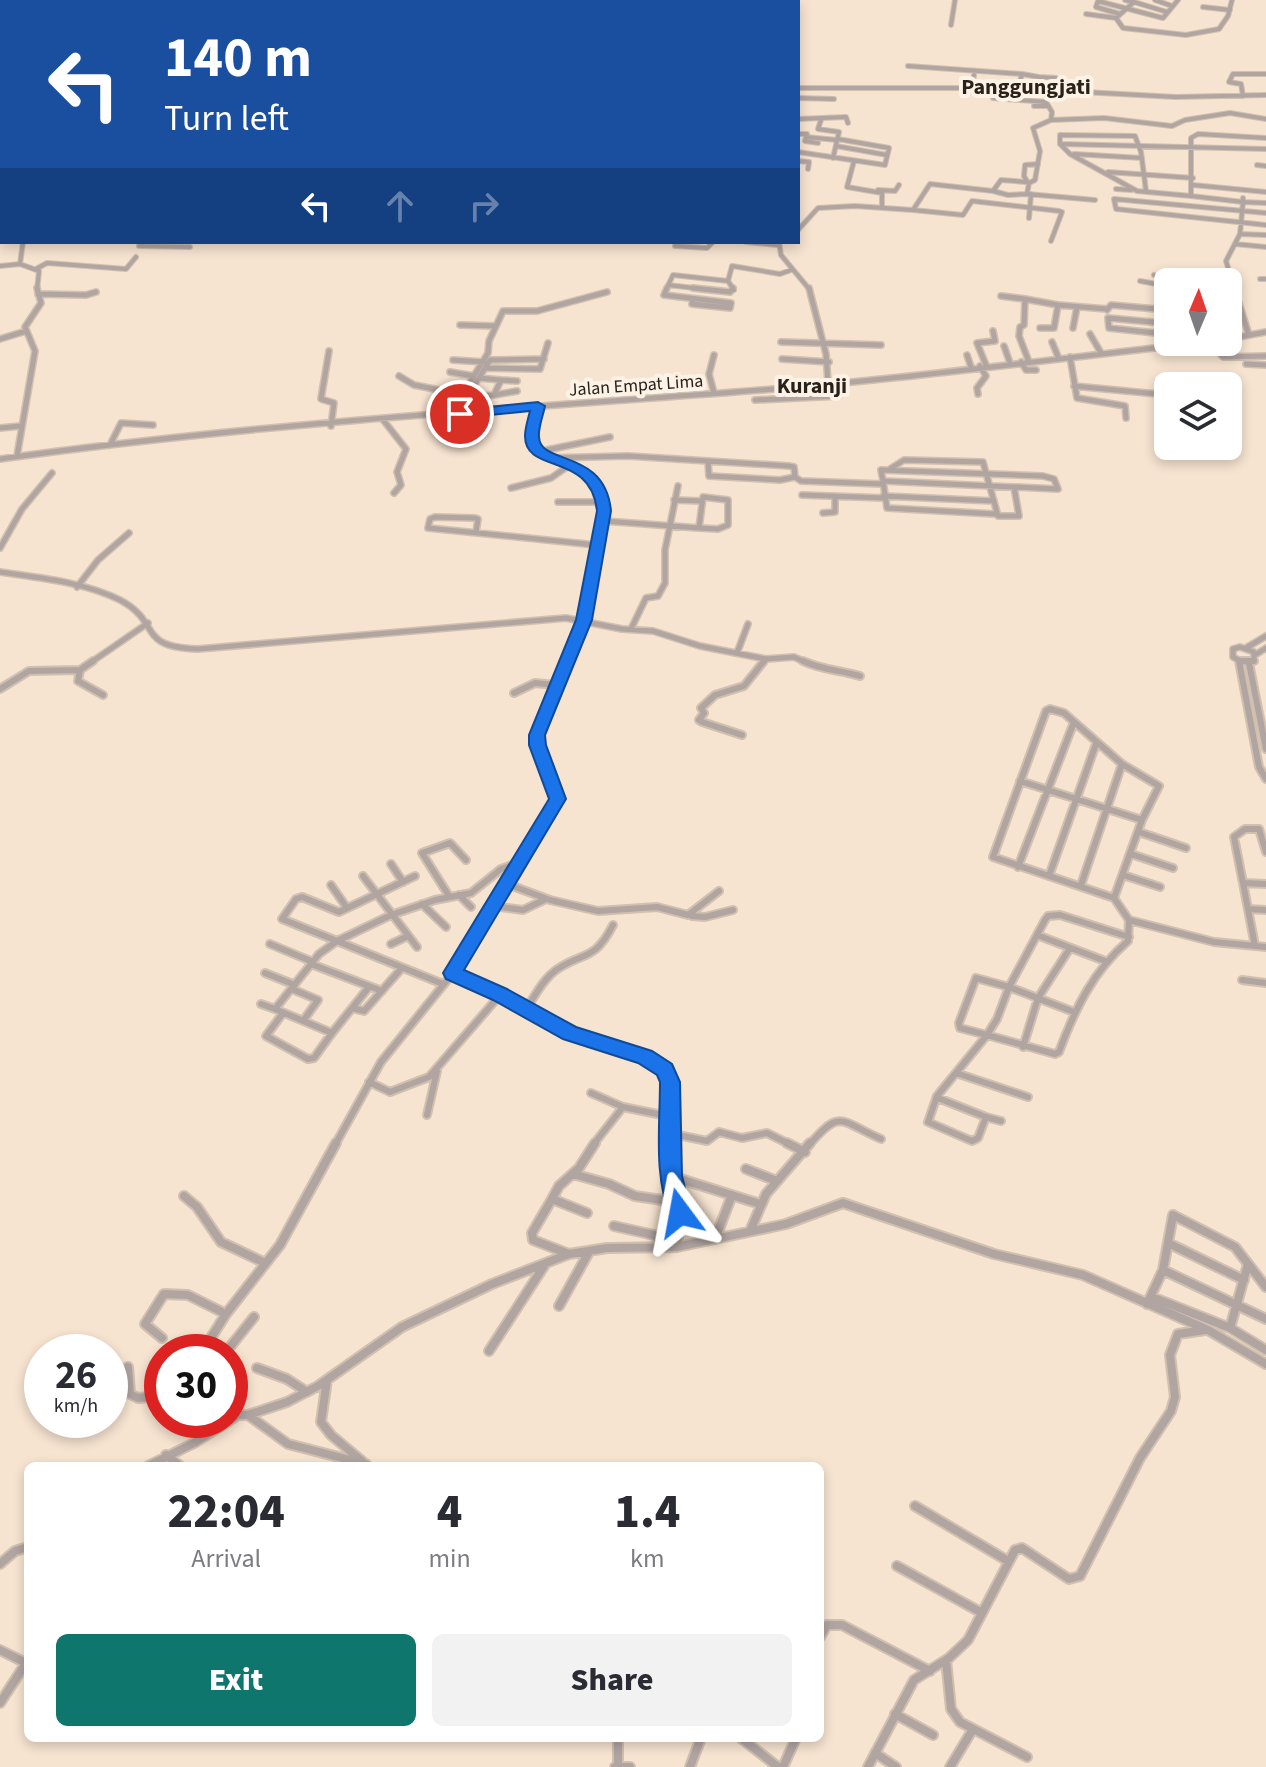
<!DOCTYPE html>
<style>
body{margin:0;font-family:"Source Sans 3",sans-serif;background:#f2f2f3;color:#2b2b33;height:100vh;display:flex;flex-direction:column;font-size:30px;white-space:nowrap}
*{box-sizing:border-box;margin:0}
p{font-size:26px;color:#7c7c81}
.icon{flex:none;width:44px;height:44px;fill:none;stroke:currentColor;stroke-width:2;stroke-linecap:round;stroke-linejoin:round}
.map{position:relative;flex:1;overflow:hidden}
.sheet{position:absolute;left:24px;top:1462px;width:800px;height:280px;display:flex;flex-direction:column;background:#fff;border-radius:12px;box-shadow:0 4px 12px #0003}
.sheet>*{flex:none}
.hud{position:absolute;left:0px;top:0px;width:800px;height:244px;box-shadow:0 4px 12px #0003;background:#1a4fa0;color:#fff;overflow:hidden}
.needle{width:52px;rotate:2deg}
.tools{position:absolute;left:1154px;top:268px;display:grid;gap:16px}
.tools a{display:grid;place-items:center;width:88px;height:88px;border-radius:12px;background:#fff;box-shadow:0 4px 12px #0003;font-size:40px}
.speed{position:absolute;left:24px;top:1334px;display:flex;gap:16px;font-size:40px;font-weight:700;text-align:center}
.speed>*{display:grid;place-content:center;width:104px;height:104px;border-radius:50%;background:#fff;box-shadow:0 4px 12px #0003;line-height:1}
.speed small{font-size:20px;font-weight:400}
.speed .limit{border:12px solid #d22;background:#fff;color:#111}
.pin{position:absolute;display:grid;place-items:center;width:68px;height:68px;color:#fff;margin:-34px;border:4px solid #fff;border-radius:50%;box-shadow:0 2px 8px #0007}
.me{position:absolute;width:88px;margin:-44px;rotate:347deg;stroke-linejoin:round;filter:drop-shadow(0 0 6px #0008)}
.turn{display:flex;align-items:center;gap:28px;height:168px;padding:0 32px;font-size:36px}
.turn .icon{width:104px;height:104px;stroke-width:2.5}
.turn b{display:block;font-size:56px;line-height:68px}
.lanes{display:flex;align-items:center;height:76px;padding:0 32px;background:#0003;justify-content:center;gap:40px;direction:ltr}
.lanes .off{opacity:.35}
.eta{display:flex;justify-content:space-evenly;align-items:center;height:136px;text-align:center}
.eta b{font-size:48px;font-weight:800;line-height:56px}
.cta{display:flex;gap:16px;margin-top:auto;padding:16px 32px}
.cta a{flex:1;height:92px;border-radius:12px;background:#0f766e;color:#fff;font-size:32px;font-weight:800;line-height:92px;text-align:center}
.cta a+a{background:#f2f2f3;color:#2b2b33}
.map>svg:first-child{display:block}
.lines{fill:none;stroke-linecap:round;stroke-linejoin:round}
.street-far3-casing{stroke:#d1c0af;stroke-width:6}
.street-far2-casing{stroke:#d1c0af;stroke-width:8}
.street-far1-casing{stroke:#d1c0af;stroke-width:10}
.street-casing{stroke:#d1c0af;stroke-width:12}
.street-far3{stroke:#b1a5a2;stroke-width:4}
.street-far2{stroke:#b1a5a2;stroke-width:5}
.street-far1{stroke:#b1a5a2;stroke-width:6}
.street{stroke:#b1a5a2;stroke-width:8}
.route{fill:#1a73e8;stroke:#114b97;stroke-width:2}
.labels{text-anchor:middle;stroke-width:8;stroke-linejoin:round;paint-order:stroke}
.far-street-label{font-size:18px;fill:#29221b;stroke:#fdf2e6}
.far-quarter-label{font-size:22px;font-weight:bold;fill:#29221b;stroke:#fdf2e6}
</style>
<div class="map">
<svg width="1266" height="1767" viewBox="0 0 1266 1767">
<rect width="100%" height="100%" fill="#f6e3d0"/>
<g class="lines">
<defs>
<path id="street-far3" d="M 18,0 L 27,2
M 579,0 L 588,2
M 652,0 L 664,2
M 710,0 L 715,1
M 1125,0 L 1134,2 L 1116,18 L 1123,28 L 1186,35 L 1219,29 L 1228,16 L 1232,0
M 1155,0 L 1172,6
M 1098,1 L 1163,18 L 1178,0
M 1098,1 L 1096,7 L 1120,14
M 1134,2 L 1167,12
M 1203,7 L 1230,10
M 1086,14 L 1116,18
M 951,25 L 955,0
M 908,66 L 1022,74 L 1018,88
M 1022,74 L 1039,77 L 1038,89
M 974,75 L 973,81 L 978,87
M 1039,77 L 1056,78 L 1058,89
M 798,88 L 1009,88 L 1176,97 L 1266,95
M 1049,89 L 1046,102 L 1052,112 L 1051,120 L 1033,128 L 1040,151 L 1035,180 L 1029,183 L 1027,194 L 1095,200
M 1243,96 L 1241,84 L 1229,82 L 1233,74 L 1266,74
M 798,98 L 834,99
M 993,98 L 1046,102
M 1034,106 L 1048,106
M 798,119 L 846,117 L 848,123
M 821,120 L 818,129 L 839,132 L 833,158
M 1051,120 L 1104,118 L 1172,126 L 1185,120 L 1230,113 L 1266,119
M 798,134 L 807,134 L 806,137
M 818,143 L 805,141 L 806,137 L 837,140
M 1060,144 L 1060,135 L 1135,136 L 1141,152 L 1146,191
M 836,146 L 887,155
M 798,152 L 885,165 L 889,148 L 838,139
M 1074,154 L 1142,158
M 798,161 L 809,162 L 808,169
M 854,161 L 847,187 L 882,193 L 882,208
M 1257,165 L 1266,166
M 1108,172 L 1193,178
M 1028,183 L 1024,176 L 1025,165 L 1038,164
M 1193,185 L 1266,192
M 1116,189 L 1131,190
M 878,190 L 895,191 L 899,185
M 993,191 L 1008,195 L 1027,194
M 1191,196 L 1137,191 L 1070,154 L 1060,144 L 1266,149
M 1243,198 L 1243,202 L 1266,203
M 913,210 L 963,215 L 972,201 L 1059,211 L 1062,212 L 1051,241
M 1266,213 L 1114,199 L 1116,209 L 1266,225
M 1029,218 L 1031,194
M 798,230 L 818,208 L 855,206 L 913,210 L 930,184 L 993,191 L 1001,180 L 1026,182
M 1240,234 L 1266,235
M 23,242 L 20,264 L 39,271 L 37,290
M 746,242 L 777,245
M 779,242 L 781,255 L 810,290
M 1235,244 L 1266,247
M 139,246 L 190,247
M 675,246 L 707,248 L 713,242
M 0,266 L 20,264
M 36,269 L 47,263 L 126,269 L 136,257
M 1154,275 L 1167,283
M 1260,279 L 1266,279
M 1140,281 L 1167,286
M 668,285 L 711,290
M 666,290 L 673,275 L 728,281
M 734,290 L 728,281 L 732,266 L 780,274 L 791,270
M 1235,290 L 1226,261 L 1240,234 L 1243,202 L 1191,196 L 1191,138 L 1198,134 L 1266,138"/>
<path id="street-far2" d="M 667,288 L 664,295 L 731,303 L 730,308 L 692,304 L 693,299
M 693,288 L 730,292 L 733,288
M 809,288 L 826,354 L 828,383
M 1234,288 L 1249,335
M 38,294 L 86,295 L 96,292
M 1001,296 L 1025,299
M 1230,303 L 1235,313
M 1107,310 L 1111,305 L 1168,310
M 1108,318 L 1163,323 L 1165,334 L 1109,328 Z
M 460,325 L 495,326
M 1040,328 L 1054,328 L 1058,305 L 1107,309
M 1073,328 L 1077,307
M 1090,334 L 1101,353
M 1165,334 L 1167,345
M 0,339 L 26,331
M 1228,339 L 1266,332
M 781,342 L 881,345
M 1052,342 L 1059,359
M 1210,342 L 1223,357 L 1266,356
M 1004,346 L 1010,363
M 329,351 L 321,399 L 334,403 L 331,426
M 714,355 L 709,374 L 714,393
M 967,355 L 971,367
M 1070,357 L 1077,398 L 1125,406 L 1126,418
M 782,359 L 829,362
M 453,360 L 484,362
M 1021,362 L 1026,370 L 1036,370
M 1029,362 L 1019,336 L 1020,327 L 1024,325 L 1025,299 L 1058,305
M 1246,364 L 1266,365
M 986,365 L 977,343 L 995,341 L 993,331
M 486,368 L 540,369 L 548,343
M 450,372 L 474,376
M 399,376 L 414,385 L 465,395
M 501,380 L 517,381
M 1074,386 L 1168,395
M 978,394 L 977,388 L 986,376 L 980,366
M 494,395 L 517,391
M 469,398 L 494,395 L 501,380 L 479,378
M 755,400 L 839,396 L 842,392
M 538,406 L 532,441 L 537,452 L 549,458 L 628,456 L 789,466 L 794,467 L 795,477 L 801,481 L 882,484
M 460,414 L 467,387 L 488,353 L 489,341 L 503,311 L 537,311 L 607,292
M 465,414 L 472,389 L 490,360 L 544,359
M 384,421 L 406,449 L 397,472 L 401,485 L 394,493
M 0,428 L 21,426
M 110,445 L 121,423 L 153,425
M 537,452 L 610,437
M 17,456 L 35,351 L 25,327 L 41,303 L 37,288
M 0,459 C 243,425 490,410 735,392 C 893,381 1051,359 1208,342
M 558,460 L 591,477 L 600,492 L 604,511 L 584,620 L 566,663
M 708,462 L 709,476 L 780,480 L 795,477
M 890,469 L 904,460 L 983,462 L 998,516 L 1019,516 L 1014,487
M 881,470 L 1043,476 L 1054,479 L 1058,489 L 883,481 Z
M 883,481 L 887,508 L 995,514
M 511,488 L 551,478 L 571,464
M 802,495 L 884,498
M 883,496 L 994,501
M 703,497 L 728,500 L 728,525 L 718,529 L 699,528 Z
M 674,500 L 701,501
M 558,502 L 604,502
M 823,513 L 835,512 L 835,497
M 604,521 L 699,528
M 476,532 L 478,519 L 475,518 L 435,517 L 430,519 L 428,528 L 596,545
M 0,548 L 22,509 L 52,473
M 0,572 C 40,578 84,582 120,600 C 163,623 135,647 198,649 L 566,618 L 622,629 L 653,631 L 700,646 L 766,659 L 794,657 L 807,663
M 77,587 L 98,560 L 129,533
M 631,629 L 646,598 L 658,596 L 665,583 L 665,550 L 678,486
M 1240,647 L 1254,652 L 1254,661 L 1242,662 L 1233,657 L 1233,649 Z
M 1246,648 L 1266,636
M 737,653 L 748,624
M 1255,655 L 1266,648
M 90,663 L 148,623
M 763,663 L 766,659"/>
<path id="street-far1" d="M 803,661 C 822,670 840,670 860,676
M 1239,661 L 1259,767 L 1266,779
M 1240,661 L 1254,661
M 1249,663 L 1266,749
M 80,670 L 78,681 L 103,695
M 0,689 L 29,671 L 80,670 L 93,661
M 514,693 L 535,683 L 555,685
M 1050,709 L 1064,713 L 1122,764 L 1159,786 L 1142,820 L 1114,898 L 993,857 L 1046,711 Z
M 742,735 L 702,722 L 699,720 L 704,713 L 701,708 L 715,695 L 744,686 L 764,661
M 1020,781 L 1142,820
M 1139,832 L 1186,848
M 1266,852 L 1259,829 L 1245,829 L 1234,837 L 1243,883 L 1266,884
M 1131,854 L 1173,868
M 391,864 L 403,882
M 1018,867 L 1074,722
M 1123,875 L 1160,887
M 363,876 L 417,947
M 415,876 L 339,912 L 302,897 L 296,899 L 282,919 L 337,941 L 391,915 L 435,900 L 471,893 L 501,869 L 521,862
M 1049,876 L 1096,744
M 1243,883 L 1255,946
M 507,884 L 550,900 L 598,911 L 657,907 L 688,915 L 719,891
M 331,885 L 347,908
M 1081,885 L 1122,764
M 459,895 L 471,907
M 449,896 L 422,853 L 450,843 L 466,860
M 422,904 L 446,927
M 493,906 L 523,910 L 546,899
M 1248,909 L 1266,910
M 692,916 L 705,917 L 733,910
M 1129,920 L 1214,942 L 1266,947
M 1037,935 L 1105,961
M 270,944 L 313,962
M 391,944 L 408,936
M 311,964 L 382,991
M 265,973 L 295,985
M 453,973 L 557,799 L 537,745 L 537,735 L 567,661
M 976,978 L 1009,987 L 997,1019 L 987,1035 L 960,1028 L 959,1023 Z
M 1242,980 L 1266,983
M 369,987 L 332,1033 L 275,1009 L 319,954 L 337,941 L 443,984
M 292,989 L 318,1000 L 303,1021
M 261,1004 L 275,1009
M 352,1008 L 364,1011 L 401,969
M 525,1010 C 535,997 542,980 556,970 C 584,951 594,962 613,925
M 1074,1012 L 1009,987 L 1045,920 L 1048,916 L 1060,915 L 1129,937
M 283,1013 L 266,1036 L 308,1059 L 314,1058 L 332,1033
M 987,1035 L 1055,1054 L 1059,1052 C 1075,1009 1093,971 1128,941 L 1129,920 L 1114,898
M 987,1035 L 937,1096 L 928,1122 L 972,1141 L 978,1138 L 986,1117 L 1001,1121
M 1023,1047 L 1038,998 L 1070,948
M 956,1073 L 1028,1097
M 369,1082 L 390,1092 L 429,1077 L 500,995
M 591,1093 L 623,1107
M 938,1098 L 986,1117
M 427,1115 L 437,1071
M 673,1134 L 707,1141 L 719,1132 L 742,1138 L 767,1133 L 791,1145
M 335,1145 L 381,1062 L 453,973 L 570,1034 L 656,1061 C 677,1082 670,1117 671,1145
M 593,1145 L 623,1107 L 672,1117
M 809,1145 C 841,1108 840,1121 881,1139"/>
<path id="street" d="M 671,1143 C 671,1181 682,1210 677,1247
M 787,1143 L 805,1152
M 746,1169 L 777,1181
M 573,1174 L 609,1184 L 635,1196 L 676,1202
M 671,1176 L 760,1204
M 184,1196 L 197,1207 L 221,1242 L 265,1263
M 552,1199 L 559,1186 L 579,1168 L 595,1143
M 614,1226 L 654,1235 L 658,1238 L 658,1247
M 750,1231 L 766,1194 L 810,1143
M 715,1239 L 732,1195
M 1168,1243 L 1244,1280
M 569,1254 L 533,1240 L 532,1233 L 552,1199 L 587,1213
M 1163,1270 L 1266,1319
M 1152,1297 L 1230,1328 L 1266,1350
M 1147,1304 L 1163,1270 L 1173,1215 L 1235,1247 L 1266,1287
M 559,1306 L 589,1252
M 1230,1328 L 1248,1264
M 162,1338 L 145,1324 L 164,1294 L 188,1295 L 226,1314
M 489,1351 L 546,1263
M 202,1352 L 226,1314 L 280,1245 L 336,1143
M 226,1352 L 254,1317
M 128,1367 L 130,1394 L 138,1398 L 162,1396
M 257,1368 L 287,1379 L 307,1392
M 327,1380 L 321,1422 L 331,1435 L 362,1461
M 230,1415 L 248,1415 L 287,1402 L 318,1386 L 402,1327 L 492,1284 L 569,1254 L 607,1248 L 677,1247 L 786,1224 L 843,1203 L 994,1254 L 1083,1275 L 1208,1330 L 1266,1364
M 248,1415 L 288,1444 L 366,1464
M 166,1455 L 180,1466
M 148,1466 L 194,1443 L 235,1417
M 915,1506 L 1008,1561
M 0,1564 L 15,1551 L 28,1547
M 897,1566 L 982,1613
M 820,1637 L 827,1625 L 842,1625 L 930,1671
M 0,1650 L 28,1664
M 946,1660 L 951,1709 L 960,1722 L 1027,1757
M 0,1703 L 28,1660
M 895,1714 L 933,1735
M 618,1738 L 618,1765
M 741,1738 L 778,1767
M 875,1753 L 896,1767
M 615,1767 L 630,1767
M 690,1767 L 701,1738
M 783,1767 L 796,1738
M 868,1767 L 914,1680 L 949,1658 L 968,1640 L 1015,1550 L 1022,1548 L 1069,1579 L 1080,1576 L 1140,1458 L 1171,1411 L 1175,1397 L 1170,1355 L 1178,1334 L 1205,1330
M 950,1767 L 973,1729"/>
</defs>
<use href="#street-far3" class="street-far3-casing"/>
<use href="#street-far2" class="street-far2-casing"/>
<use href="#street-far1" class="street-far1-casing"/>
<use href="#street" class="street-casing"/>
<use href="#street-far3" class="street-far3"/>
<use href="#street-far2" class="street-far2"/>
<use href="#street-far1" class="street-far1"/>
<use href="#street" class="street"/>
</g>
<path class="route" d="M 538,402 L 545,406 C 543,416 538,428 539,437 C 540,466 605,448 611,511 L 592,620 L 545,735 L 546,745 L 566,799 L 464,970 L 507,989 L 576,1027 L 652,1051 L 672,1064 L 680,1082 L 682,1176 L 691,1213 L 688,1220 L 680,1223 L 672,1220 C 653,1178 660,1127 660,1082 L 657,1075 L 638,1063 L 563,1039 L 493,1000 L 446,979 L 443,973 L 549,799 L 529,745 L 529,735 L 576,620 L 597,511 C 591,451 525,475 525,436 C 525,428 528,419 530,411 L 460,418 L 453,414 L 460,410 Z"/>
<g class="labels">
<g class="far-street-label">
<text transform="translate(636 385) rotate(-4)" y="6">Jalan Empat Lima</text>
</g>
<g class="far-quarter-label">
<text x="1026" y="94">Panggungjati</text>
<text x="812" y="393">Kuranji</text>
</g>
</g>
</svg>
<div class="tools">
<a><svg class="needle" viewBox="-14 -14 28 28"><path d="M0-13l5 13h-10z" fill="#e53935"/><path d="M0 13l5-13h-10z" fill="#7c7c81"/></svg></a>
<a><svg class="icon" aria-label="layers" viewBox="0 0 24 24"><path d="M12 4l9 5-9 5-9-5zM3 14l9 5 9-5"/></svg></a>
</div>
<div class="speed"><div>26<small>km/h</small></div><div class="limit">30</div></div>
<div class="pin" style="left:460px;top:414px;background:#d93025"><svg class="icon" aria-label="arrive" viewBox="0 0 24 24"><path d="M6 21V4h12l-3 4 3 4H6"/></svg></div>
<svg class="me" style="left:680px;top:1213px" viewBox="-20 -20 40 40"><path d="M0-17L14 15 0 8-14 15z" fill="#1a73e8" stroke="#fff" stroke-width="4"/></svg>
<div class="hud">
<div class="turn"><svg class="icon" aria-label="left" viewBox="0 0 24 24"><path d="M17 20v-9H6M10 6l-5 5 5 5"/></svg><div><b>140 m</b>Turn left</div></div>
<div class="lanes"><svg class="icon" aria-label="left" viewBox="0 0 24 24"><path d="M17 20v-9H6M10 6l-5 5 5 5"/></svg><svg class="icon off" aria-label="ahead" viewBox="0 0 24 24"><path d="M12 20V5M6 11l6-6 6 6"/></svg><svg class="icon off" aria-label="right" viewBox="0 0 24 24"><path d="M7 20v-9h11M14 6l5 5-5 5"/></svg></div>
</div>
<section class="sheet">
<div class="eta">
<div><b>22:04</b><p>Arrival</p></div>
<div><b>4</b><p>min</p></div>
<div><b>1.4</b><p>km</p></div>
</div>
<div class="cta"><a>Exit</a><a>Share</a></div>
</section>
</div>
